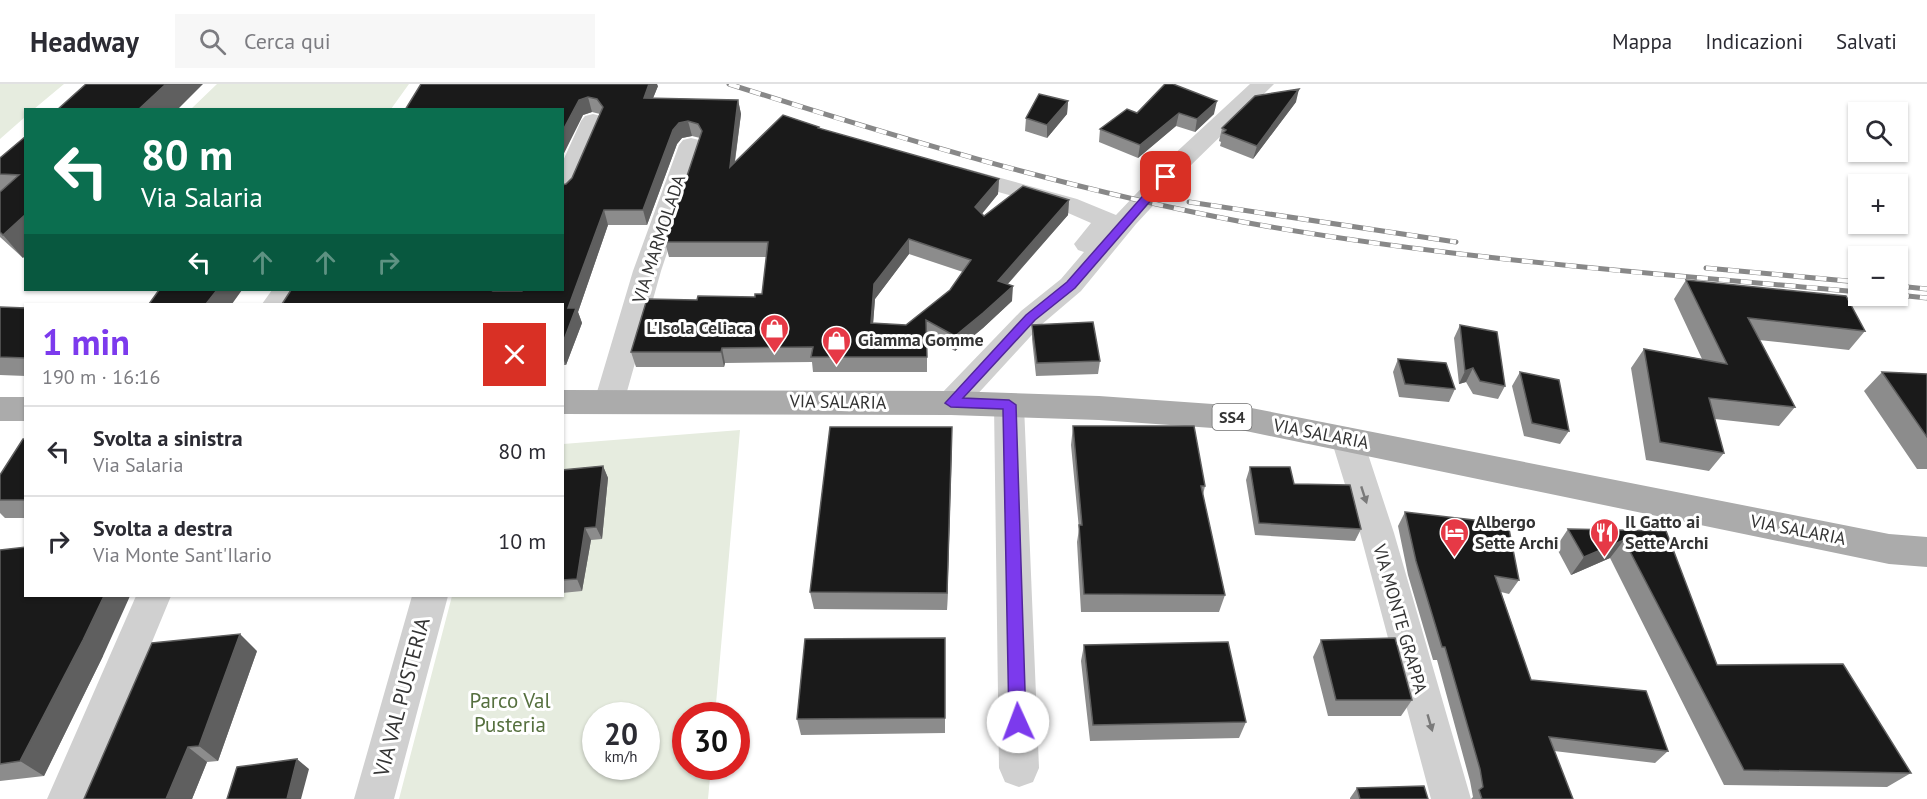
<!DOCTYPE html>
<html lang="it">
<meta charset="utf-8">
<style>
body{margin:0;font-family:"PT Sans",sans-serif;background:#f7f7f7;color:#2b2b33;height:100vh;display:flex;flex-direction:column;font-size:22px;white-space:nowrap}
*{box-sizing:border-box;margin:0}
p{font-size:20px;color:#7c7c81}
.icon{flex:none;width:33px;height:33px;fill:none;stroke:currentColor;stroke-width:2;stroke-linecap:round;stroke-linejoin:round}
.map{position:relative;flex:1;overflow:hidden}
.sheet{position:absolute;left:24px;top:219px;width:540px;height:294px;display:flex;flex-direction:column;background:#fff;border-radius:0px;box-shadow:0 2px 4px #0004}
.sheet>*{flex:none}
.banner{position:absolute;left:24px;top:24px;width:540px;height:183px;border-radius:0px;box-shadow:0 2px 4px #0004;background:#0b6e4f;color:#fff;overflow:hidden}
.buttons{position:absolute;left:1848px;top:18px;display:grid;gap:12px}
.buttons a{display:grid;place-items:center;width:60px;height:60px;border-radius:0px;background:#fff;box-shadow:0 2px 4px #0004;font-size:30px}
.speed{position:absolute;left:582px;top:618px;display:flex;gap:12px;font-size:30px;font-weight:700;text-align:center}
.speed>*{display:grid;place-content:center;width:78px;height:78px;border-radius:50%;background:#fff;box-shadow:0 2px 4px #0004;line-height:1}
.speed small{font-size:15px;font-weight:400}
.speed .limit{border:9px solid #d22;background:#fff;color:#111}
.pin{position:absolute;display:grid;place-items:center;width:51px;height:51px;color:#fff;margin:-26px;border-radius:12px;box-shadow:0 3px 9px #0006}
.me{position:absolute;width:66px;margin:-33px;rotate:358deg;stroke-linejoin:round;filter:drop-shadow(0 0 4px #0008)}
.turn{display:flex;align-items:center;gap:21px;height:126px;padding:0 18px;font-size:27px}
.turn .icon{width:78px;height:78px;stroke-width:2.5}
.turn b{display:block;font-size:42px;line-height:51px}
.lanes{display:flex;align-items:center;height:57px;padding:0 18px;background:#0003;justify-content:center;gap:30px;direction:ltr}
.lanes .off{opacity:.35}
.round{display:grid;place-items:center;flex:none;width:63px;height:63px;border-radius:0px;background:#f7f7f7}
.headline{display:flex;align-items:center;justify-content:space-between;height:102px;padding:0 18px}
h1{font-size:36px;font-weight:700;line-height:45px;color:#7c3aed}
ul{padding:0;list-style:none}
li{display:flex;align-items:center;gap:18px;height:90px;padding:0 18px;border-top:2px solid #e1e1e2}
li div{flex:1}
li b{display:block;font-size:22px}
li em{font-style:normal}
header{display:flex;align-items:center;gap:36px;box-sizing:border-box;height:84px;padding:0 30px;background:#fff;border-bottom:2px solid #e1e1e2}
header strong{font-size:28px}
nav{display:flex;gap:33px;margin-inline-start:auto;font-size:21px}
.search{width:420px;height:54px;background:#f7f7f7;display:flex;align-items:center;gap:15px;box-sizing:border-box;padding:0 21px;border-radius:0px;color:#7c7c81;font-size:22px}
.map>svg:first-child{display:block}
.green{fill:#e6ecdf;fill-rule:evenodd}
.lines{fill:none;stroke-linecap:round;stroke-linejoin:round}
.minor{fill:#d0d0d0;fill-rule:evenodd}
.major{fill:#ababab;fill-rule:evenodd}
.rail-casing{stroke:#888;stroke-width:5}
.rail{stroke:#fff;stroke-width:4;stroke-dasharray:11;stroke-linecap:butt}
.wall{fill:#8c8c8c;fill-rule:evenodd}
.shaded-wall{fill:#5f5f5f}
.building{fill:#1a1a1a;stroke:#5f5f5f;stroke-width:1.5;fill-rule:evenodd}
.oneway{fill:#7a7a7a}
.route{fill:#7c3aed;stroke:#51269a;stroke-width:1.5}
.labels{text-anchor:middle;stroke-width:6;stroke-linejoin:round;paint-order:stroke}
.shield{fill:#fff;stroke:#707070;stroke-width:1.5}
.shield-label{font-size:16px;font-weight:bold;fill:#333}
.street-label{font-size:18px;fill:#333;stroke:#fff}
.poi-label{font-size:18px;font-weight:bold;fill:#333;stroke:#fff;text-anchor:start}
.near-street-label{font-size:21px;fill:#333;stroke:#fff}
.near-park-label{font-size:21px;fill:#56703f;stroke:#fff}
</style>
<header>
<strong>Headway</strong>
<div class="search"><svg class="icon" aria-label="search" viewBox="0 0 24 24"><circle cx="10" cy="10" r="6"/><path d="M15 15l6 6"/></svg>Cerca qui</div>
<nav><a>Mappa</a><a>Indicazioni</a><a>Salvati</a></nav>
</header>
<div class="map">
<svg width="1927" height="715" viewBox="0 0 1927 715">
<rect width="100%" height="100%" fill="#fff"/>
<path class="green" d="M 0,0 L 64,0 L 34,25 L 26,26 L 25,33 L 0,55 Z
M 217,0 L 409,0 L 391,25 L 191,25 Z
M 740,346 L 715,631 L 686,632 L 686,682 L 711,683 L 708,715 L 399,715 L 452,512 L 562,512 L 563,360 ZM 596,632 L 646,632 L 646,682 L 596,682 Z"/>
<g class="lines">
<path class="minor" d="M 1250,0 L 1274,0 L 1188,84 L 1136,140 L 1081,207 L 1041,241 L 962,327 L 951,330 L 940,327 L 936,319 L 940,311 L 1021,227 L 1061,195 L 1084,168 L 1078,166 L 1074,160 L 1091,139 L 1059,125 L 948,94 L 945,89 L 948,84 L 957,82 L 1077,115 L 1116,131 L 1170,74 Z
M 593,30 L 601,32 L 605,37 L 575,108 L 571,113 L 562,115 L 562,79 L 581,37 L 585,32 Z
M 691,54 L 699,56 L 703,61 L 661,187 L 624,318 L 620,326 L 609,329 L 598,326 L 594,318 L 633,187 L 679,61 L 683,56 Z
M 272,206 L 300,206 L 290,220 L 262,220 Z
M 508,206 L 535,206 L 528,220 L 500,220 Z
M 1009,310 L 1020,313 L 1024,321 L 1039,684 L 1033,698 L 1019,703 L 1005,698 L 999,684 L 994,321 L 998,313 Z
M 1347,343 L 1358,347 L 1363,355 L 1394,449 L 1471,715 L 1431,715 L 1360,449 L 1331,355 L 1336,347 Z
M 136,512 L 171,512 L 87,715 L 47,715 Z
M 412,512 L 448,512 L 394,715 L 354,715 Z"/>
<path class="major" d="M 562,306 L 951,307 L 1099,312 L 1241,322 L 1889,450 L 1927,453 L 1927,483 L 1889,480 L 1241,346 L 1099,336 L 951,331 L 562,330 Z
M 0,313 L 26,313 L 26,337 L 0,337 Z"/>
<defs>
<path id="rail" d="M 729,0 C 898,54 1068,105 1243,138 C 1446,175 1653,189 1858,208
M 1189,118 L 1456,158
M 1706,184 L 1858,198
M 1898,202 L 1927,205
M 1898,211 L 1927,214"/>
</defs>
<use href="#rail" class="rail-casing"/>
<use href="#rail" class="rail"/>
</g>
<path class="wall" d="M 1165,0 L 1214,30 L 1195,48 L 1176,42 L 1138,74 L 1099,58 L 1100,45 L 1137,29 Z
M 658,2 L 653,14 L 738,16 L 741,30 L 735,78 L 819,45 L 999,95 L 998,110 L 982,130 L 984,132 L 1069,116 L 1068,131 L 1008,200 L 1012,217 L 983,244 L 955,267 L 927,251 L 927,288 L 813,288 L 812,278 L 725,279 L 724,283 L 636,283 L 631,268 L 697,216 L 755,213 L 762,210 L 767,173 L 669,173 L 665,158 L 700,54 L 692,52 L 682,54 L 677,60 L 647,141 L 608,141 L 578,228 L 582,239 L 566,281 L 562,281 L 562,220 L 291,206 L 507,206 L 506,207 L 562,206 L 566,100 L 572,94 L 600,30 L 592,28 L 583,31 L 562,73 L 562,26 L 405,26 ZM 909,170 L 963,188 L 950,206 L 906,241 L 873,239 L 875,215 Z
M 1068,17 L 1067,30 L 1047,54 L 1025,47 L 1026,34 Z
M 1296,18 L 1253,75 L 1220,62 L 1221,58 L 1219,57 L 1222,44 Z
M 26,52 L 23,174 L 0,153 L 0,74 Z
M 1686,196 L 1865,247 L 1849,266 L 1759,256 L 1795,323 L 1779,342 L 1715,335 L 1724,369 L 1709,387 L 1646,376 L 1631,284 L 1644,265 L 1702,275 L 1674,215 Z
M 0,223 L 26,224 L 26,292 L 0,291 Z
M 1032,241 L 1100,277 L 1098,290 L 1036,292 L 1032,255 Z
M 1460,241 L 1505,302 L 1498,315 L 1473,310 L 1466,298 L 1459,300 L 1454,254 Z
M 1398,275 L 1455,305 L 1449,318 L 1399,313 L 1393,288 Z
M 1520,288 L 1569,347 L 1560,360 L 1524,352 L 1512,302 Z
M 1882,288 L 1927,290 L 1927,385 L 1917,385 L 1864,307 Z
M 1073,342 L 1205,402 L 1203,411 L 1225,511 L 1219,528 L 1081,528 L 1077,458 L 1079,445 L 1071,361 Z
M 952,343 L 947,526 L 814,525 L 810,508 Z
M 26,355 L 26,434 L 5,434 L 0,429 L 0,391 Z
M 603,382 L 608,394 L 602,455 L 591,456 L 582,507 L 562,509 L 562,386 Z
M 1250,383 L 1294,400 L 1361,445 L 1355,457 L 1255,451 L 1246,396 Z
M 1405,428 L 1519,496 L 1509,510 L 1501,508 L 1531,596 L 1668,667 L 1655,679 L 1554,667 L 1573,715 L 1471,715 L 1473,713 L 1470,697 L 1437,576 L 1433,576 L 1408,491 L 1398,442 Z
M 1568,445 L 1666,447 L 1717,581 L 1911,689 L 1887,703 L 1724,701 L 1610,474 L 1571,491 L 1556,463 Z
M 0,466 L 103,572 L 44,692 L 0,697 Z
M 945,554 L 945,649 L 801,651 L 797,635 Z
M 1321,556 L 1412,616 L 1401,632 L 1328,632 L 1313,573 Z
M 1084,561 L 1246,638 L 1239,654 L 1090,657 L 1081,577 Z
M 257,567 L 218,677 L 207,678 L 192,715 L 84,715 Z
M 1357,704 L 1428,715 L 1350,715 L 1350,714 Z"/>
<path class="shaded-wall" d="M 166,0 L 203,0 L 177,26 L 138,26 Z
M 649,0 L 657,0 L 658,2 L 647,29 L 644,14 Z
M 1299,5 L 1296,18 L 1253,75 L 1257,62 Z
M 588,13 L 592,28 L 583,31 L 562,73 L 562,48 L 579,16 Z
M 738,16 L 741,30 L 732,98 L 730,83 Z
M 1068,17 L 1067,30 L 1047,54 L 1047,41 Z
M 1217,17 L 1214,30 L 1195,48 L 1197,35 Z
M 1179,29 L 1176,42 L 1138,74 L 1140,61 Z
M 688,37 L 692,52 L 682,54 L 677,60 L 647,141 L 643,126 L 673,46 L 679,39 Z
M 999,95 L 998,110 L 975,138 L 975,123 Z
M 1069,116 L 1068,131 L 997,212 L 998,197 Z
M 604,126 L 608,141 L 578,228 L 582,239 L 566,281 L 562,272 L 562,261 L 568,224 Z
M 26,130 L 26,171 L 23,174 L 3,151 Z
M 909,155 L 909,170 L 875,215 L 872,254 L 871,239 L 874,200 Z
M 1013,202 L 1012,217 L 983,244 L 955,267 L 955,252 Z
M 217,206 L 242,206 L 232,220 L 206,220 Z
M 491,206 L 507,206 L 498,220 Z
M 722,264 L 725,279 L 724,283 L 721,268 Z
M 1473,284 L 1466,298 L 1459,300 L 1465,287 Z
M 952,343 L 952,362 L 947,526 L 947,509 Z
M 603,382 L 608,394 L 602,455 L 596,443 Z
M 585,444 L 591,456 L 582,507 L 577,495 Z
M 1624,456 L 1610,474 L 1571,491 L 1584,473 Z
M 104,512 L 130,512 L 103,572 L 44,692 L 20,677 Z
M 240,550 L 257,567 L 218,677 L 199,662 Z
M 188,663 L 207,678 L 192,715 L 166,715 Z
M 297,675 L 309,685 L 301,715 L 287,715 Z"/>
<path class="building" d="M 86,0 L 166,0 L 138,26 L 57,26 Z
M 421,0 L 649,0 L 644,14 L 738,16 L 730,83 L 783,31 L 819,43 L 818,44 L 999,95 L 975,123 L 984,132 L 1023,102 L 1069,116 L 998,197 L 1013,202 L 983,229 L 955,252 L 926,236 L 927,273 L 811,273 L 813,263 L 722,264 L 721,268 L 631,268 L 647,215 L 697,216 L 698,212 L 755,213 L 755,210 L 762,210 L 768,158 L 665,158 L 702,47 L 698,40 L 688,37 L 679,39 L 673,46 L 643,126 L 604,126 L 568,224 L 576,224 L 562,261 L 562,220 L 282,220 L 291,206 L 491,206 L 493,207 L 522,207 L 523,206 L 562,206 L 562,101 L 566,100 L 572,94 L 603,23 L 597,15 L 588,13 L 579,16 L 562,48 L 562,26 L 405,26 ZM 909,155 L 971,176 L 950,206 L 906,241 L 871,239 L 874,200 Z
M 1165,0 L 1173,0 L 1217,17 L 1197,35 L 1179,29 L 1140,61 L 1100,45 L 1127,25 L 1137,29 Z
M 1299,5 L 1257,62 L 1223,49 L 1226,46 L 1222,44 L 1255,12 Z
M 1039,10 L 1068,17 L 1047,41 L 1026,34 Z
M 26,52 L 26,130 L 3,151 L 0,148 L 0,108 L 19,91 L 0,90 L 0,74 Z
M 1686,196 L 1846,212 L 1865,247 L 1748,234 L 1795,323 L 1709,314 L 1724,369 L 1660,358 L 1644,265 L 1727,280 Z
M 159,206 L 217,206 L 206,220 L 149,220 Z
M 0,223 L 26,224 L 26,274 L 0,273 Z
M 1093,238 L 1100,277 L 1037,279 L 1032,241 Z
M 1460,241 L 1497,248 L 1505,302 L 1480,297 L 1473,284 L 1465,287 Z
M 1398,275 L 1446,279 L 1455,305 L 1405,300 Z
M 1520,288 L 1559,296 L 1569,347 L 1532,339 Z
M 1882,288 L 1927,290 L 1927,353 Z
M 1073,342 L 1194,342 L 1205,402 L 1201,402 L 1225,511 L 1084,510 L 1079,441 L 1082,441 Z
M 830,343 L 952,343 L 947,509 L 810,508 Z
M 23,355 L 26,355 L 26,416 L 0,416 L 0,391 Z
M 603,382 L 596,443 L 585,444 L 577,495 L 562,496 L 562,386 Z
M 1250,383 L 1290,383 L 1294,400 L 1350,401 L 1361,445 L 1259,439 Z
M 1405,428 L 1508,440 L 1519,496 L 1495,492 L 1531,596 L 1646,607 L 1668,667 L 1549,653 L 1573,715 L 1482,715 L 1479,706 L 1483,703 L 1480,685 L 1445,563 L 1442,563 L 1416,477 Z
M 1568,445 L 1666,447 L 1717,581 L 1843,580 L 1911,689 L 1744,686 L 1624,456 L 1584,473 Z
M 26,463 L 26,512 L 104,512 L 83,556 L 20,677 L 0,680 L 0,466 Z
M 240,550 L 199,662 L 188,663 L 166,715 L 84,715 L 152,559 Z
M 945,554 L 945,634 L 797,635 L 805,555 Z
M 1395,554 L 1412,616 L 1336,616 L 1321,556 Z
M 1228,558 L 1246,638 L 1093,641 L 1084,561 Z
M 297,675 L 287,715 L 227,715 L 237,683 Z
M 1424,702 L 1428,715 L 1360,715 L 1357,704 Z"/>
<defs><path id="oneway-solid" d="M-6-.8H1V-3.2L6.5 0L1 3.2V.8H-6Z" transform="scale(1.5)"/></defs>
<g class="oneway">
<use href="#oneway-solid" transform="translate(1364 411) rotate(72)"/>
<use href="#oneway-solid" transform="translate(1430 639) rotate(74)"/>
</g>
<path class="route" d="M 1162,90 L 1171,93 L 1075,204 L 1035,236 L 963,314 L 1009,316 L 1016,321 L 1026,638 L 1024,644 L 1018,646 L 1012,644 L 1009,638 L 1003,325 L 951,323 L 945,319 L 1026,231 L 1067,198 Z"/>
<defs>
<symbol id="shop-pin" viewBox="-11 -11 22 30"><path d="M0 17L-7.5 6A9.5 9.5 0 1 1 7.5 6Z" fill="#e63946" stroke="#fff"/><path d="M-5-2.5h2.3a2.7 3.5 0 0 1 5.4 0H5L5.5 6h-11ZM-1.5-2.5h3a1.5 2.3 0 0 0-3 0Z" fill="#fff"/></symbol>
<symbol id="hotel-pin" viewBox="-11 -11 22 30"><path d="M0 17L-7.5 6A9.5 9.5 0 1 1 7.5 6Z" fill="#e63946" stroke="#fff"/><path d="M-6-4.5h1.5V1H6V5H4.5V3h-9V5H-6ZM-4 0a1.8 1.8 0 1 1 3.6 0ZM.5 0V-2.5h3Q6-2.5 6 0Z" fill="#fff"/></symbol>
<symbol id="restaurant-pin" viewBox="-11 -11 22 30"><path d="M0 17L-7.5 6A9.5 9.5 0 1 1 7.5 6Z" fill="#e63946" stroke="#fff"/><path d="M-5-6h1v4h1v-4h1v4h1v-4h1v5L-1.5 .5V6h-2V.5L-5-1ZM5-6V6H3V1.5H1.5Q1.5-4 5-6Z" fill="#fff"/></symbol>
</defs>
<g fill-rule="evenodd">
<use href="#shop-pin" x="758" y="228" width="33" height="45"/>
<use href="#shop-pin" x="820" y="240" width="33" height="45"/>
<use href="#hotel-pin" x="1438" y="432" width="33" height="45"/>
<use href="#restaurant-pin" x="1588" y="432" width="33" height="45"/>
</g>
<g class="labels">
<rect class="shield" x="1212.5" y="320" width="39" height="26" rx="4.5"/>
<g class="shield-label">
<text x="1232" y="339">SS4</text>
</g>
<g class="street-label">
<text transform="translate(659 155) rotate(-72)" y="6">VIA MARMOLADA</text>
<text transform="translate(838 318) rotate(1)" y="6">VIA SALARIA</text>
<text transform="translate(1321 350) rotate(11)" y="6">VIA SALARIA</text>
<text transform="translate(1798 446) rotate(11)" y="6">VIA SALARIA</text>
<text transform="translate(1400 535) rotate(74)" y="6">VIA MONTE GRAPPA</text>
</g>
<g class="poi-label">
<text x="753" y="250" text-anchor="end">L'Isola Celiaca</text>
<text x="858" y="262">Giamma Gomme</text>
<text x="1475" y="444">Albergo<tspan x="1475" dy="21">Sette Archi</tspan></text>
<text x="1625" y="444">Il Gatto ai<tspan x="1625" dy="21">Sette Archi</tspan></text>
</g>
<g class="near-street-label">
<text transform="translate(402 613) rotate(-75)" y="7">VIA VAL PUSTERIA</text>
</g>
<g class="near-park-label">
<text x="510" y="624">Parco Val<tspan x="510" dy="24">Pusteria</tspan></text>
</g>
</g>
</svg>
<div class="buttons">
<a><svg class="icon" aria-label="search" viewBox="0 0 24 24"><circle cx="10" cy="10" r="6"/><path d="M15 15l6 6"/></svg></a>
<a>+</a>
<a>−</a>
</div>
<div class="speed"><div>20<small>km/h</small></div><div class="limit">30</div></div>
<div class="pin" style="left:1166px;top:93px;background:#d93025"><svg class="icon" aria-label="arrive" viewBox="0 0 24 24"><path d="M6 21V4h12l-3 4 3 4H6"/></svg></div>
<svg class="me" style="left:1018px;top:638px" viewBox="-20 -20 40 40"><circle r="19" fill="#fff"/><path d="M0-13L10 11 0 6-10 11z" fill="#7c3aed"/></svg>
<div class="banner">
<div class="turn"><svg class="icon" aria-label="left" viewBox="0 0 24 24"><path d="M17 20v-9H6M10 6l-5 5 5 5"/></svg><div><b>80 m</b>Via Salaria</div></div>
<div class="lanes"><svg class="icon" aria-label="left" viewBox="0 0 24 24"><path d="M17 20v-9H6M10 6l-5 5 5 5"/></svg><svg class="icon off" aria-label="ahead" viewBox="0 0 24 24"><path d="M12 20V5M6 11l6-6 6 6"/></svg><svg class="icon off" aria-label="ahead" viewBox="0 0 24 24"><path d="M12 20V5M6 11l6-6 6 6"/></svg><svg class="icon off" aria-label="right" viewBox="0 0 24 24"><path d="M7 20v-9h11M14 6l5 5-5 5"/></svg></div>
</div>
<section class="sheet">
<div class="headline"><div><h1>1 min</h1><p>190 m · 16:16</p></div><a class="round" style="background:#d93025;color:#fff"><svg class="icon" aria-label="close" viewBox="0 0 24 24"><path d="M6 6l12 12M18 6L6 18"/></svg></a></div>
<ul>
<li><svg class="icon" aria-label="left" viewBox="0 0 24 24"><path d="M17 20v-9H6M10 6l-5 5 5 5"/></svg><div><b>Svolta a sinistra</b><p>Via Salaria</p></div><em>80 m</em></li>
<li><svg class="icon" aria-label="right" viewBox="0 0 24 24"><path d="M7 20v-9h11M14 6l5 5-5 5"/></svg><div><b>Svolta a destra</b><p>Via Monte Sant'Ilario</p></div><em>10 m</em></li>
</ul>
</section>
</div>
